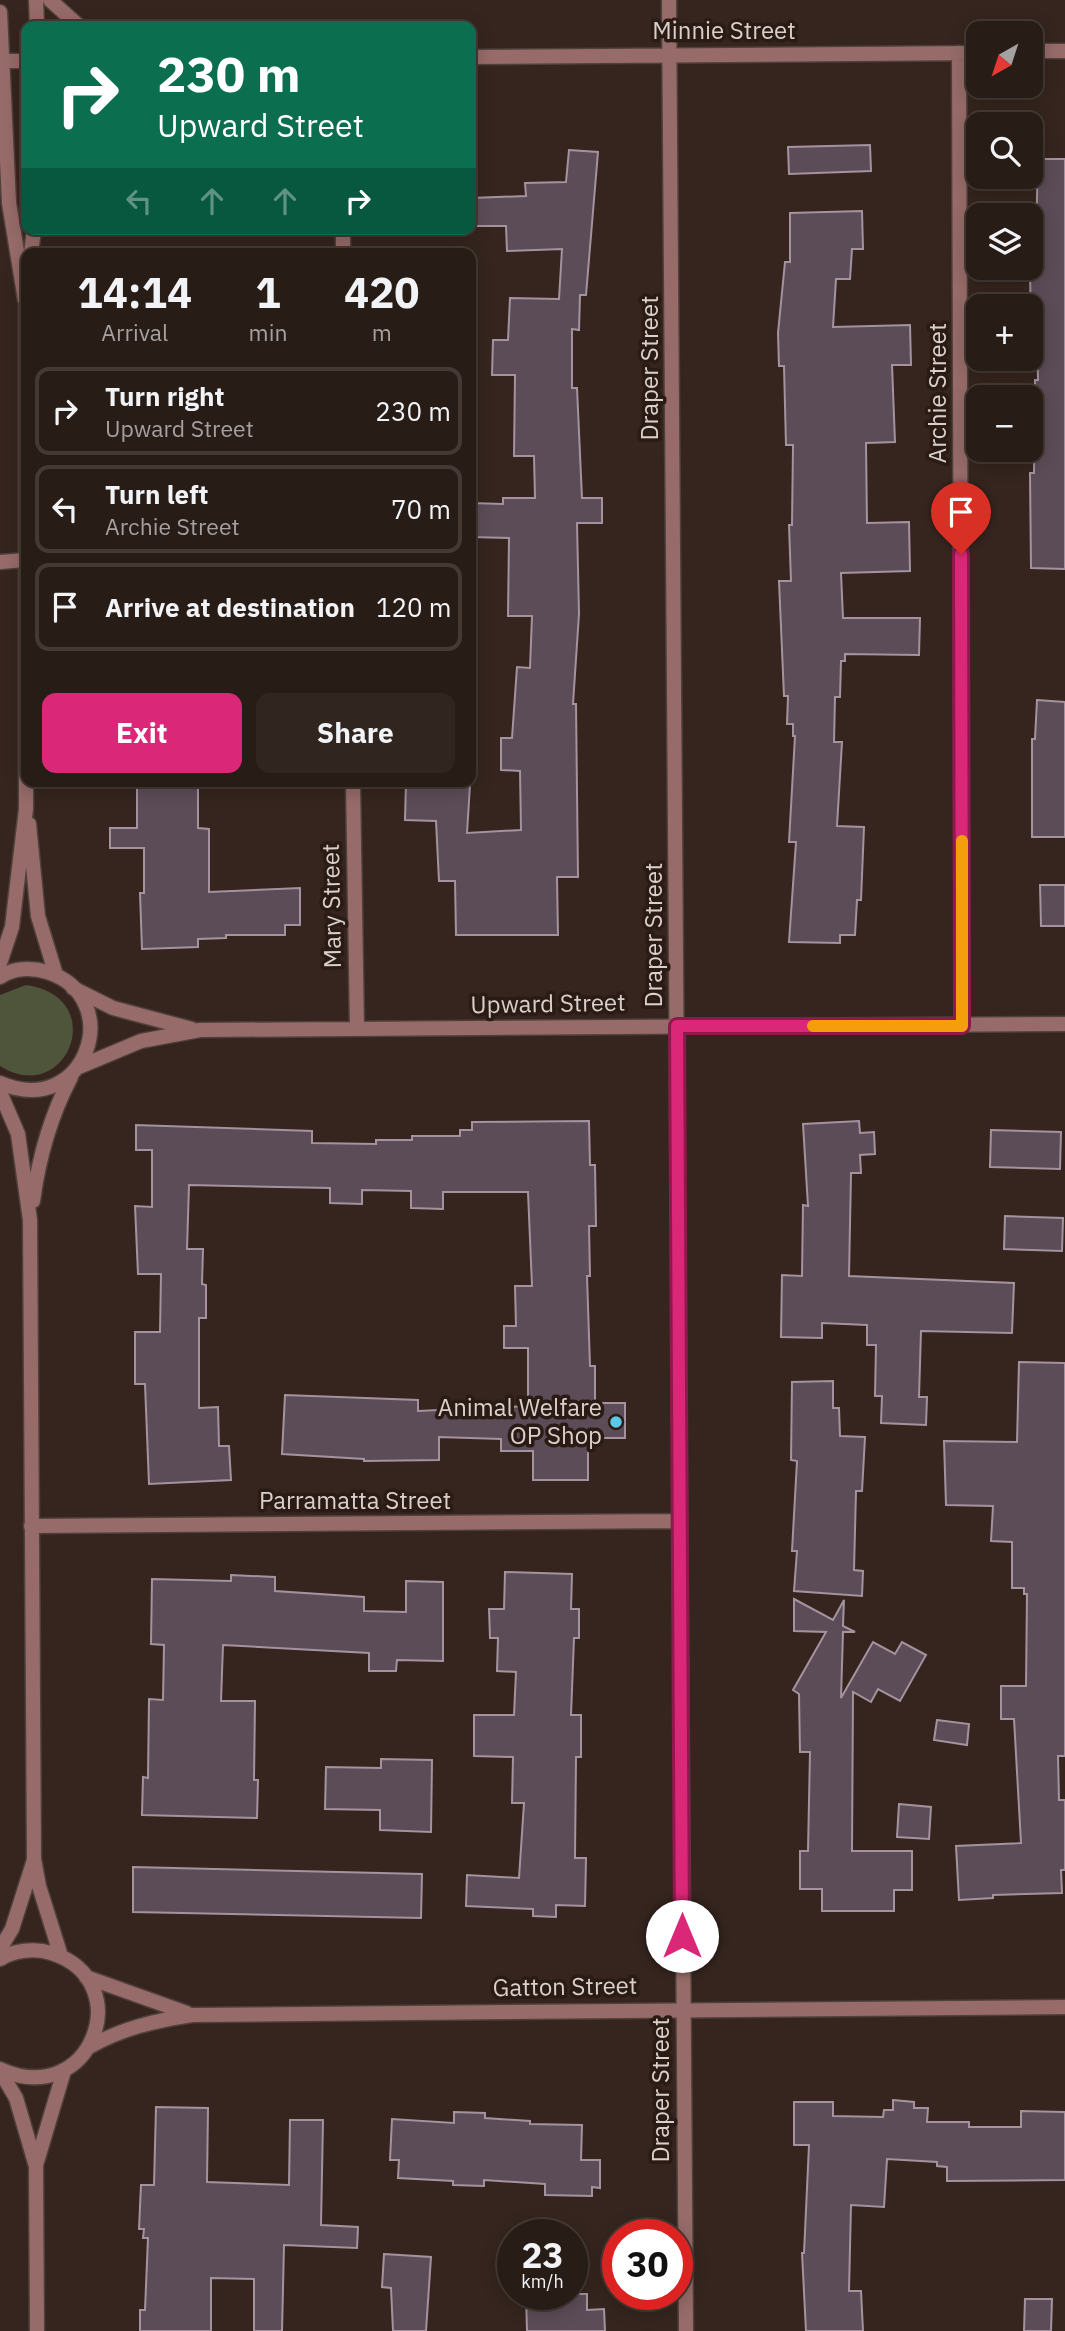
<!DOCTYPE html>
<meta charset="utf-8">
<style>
body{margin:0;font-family:"IBM Plex Sans",sans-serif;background:#30251f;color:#f1f3f6;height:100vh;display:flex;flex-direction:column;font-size:26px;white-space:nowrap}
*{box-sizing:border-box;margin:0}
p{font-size:23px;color:#a5a1a1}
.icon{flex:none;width:38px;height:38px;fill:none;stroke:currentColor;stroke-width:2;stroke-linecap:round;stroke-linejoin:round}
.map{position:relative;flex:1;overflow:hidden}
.side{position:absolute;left:21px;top:248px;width:455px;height:539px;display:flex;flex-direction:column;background:#281c16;border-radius:14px;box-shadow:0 4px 18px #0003,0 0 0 2px #443a35}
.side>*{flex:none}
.banner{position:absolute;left:21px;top:21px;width:455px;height:214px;border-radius:14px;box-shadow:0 4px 18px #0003,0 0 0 2px #443a35;background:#0b6e4f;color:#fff;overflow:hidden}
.needle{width:46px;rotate:219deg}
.fabs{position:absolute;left:966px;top:21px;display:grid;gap:14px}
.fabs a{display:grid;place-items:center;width:77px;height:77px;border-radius:14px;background:#281c16;box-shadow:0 4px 18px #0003,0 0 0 2px #443a35;font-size:35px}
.speed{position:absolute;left:497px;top:2219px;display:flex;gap:14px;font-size:35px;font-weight:700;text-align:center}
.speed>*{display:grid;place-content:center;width:91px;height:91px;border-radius:50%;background:#281c16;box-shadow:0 4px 18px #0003,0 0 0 2px #443a35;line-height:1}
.speed small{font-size:18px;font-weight:400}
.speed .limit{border:10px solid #d22;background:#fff;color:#111}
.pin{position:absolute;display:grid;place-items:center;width:60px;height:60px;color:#fff;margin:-72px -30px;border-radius:50% 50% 50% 0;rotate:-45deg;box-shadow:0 0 7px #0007}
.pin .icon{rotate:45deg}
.me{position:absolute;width:77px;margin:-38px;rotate:0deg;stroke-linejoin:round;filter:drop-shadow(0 0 5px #0008)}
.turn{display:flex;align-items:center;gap:24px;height:147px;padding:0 21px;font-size:32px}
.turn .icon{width:91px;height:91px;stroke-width:2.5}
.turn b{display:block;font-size:49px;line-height:60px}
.lanes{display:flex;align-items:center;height:66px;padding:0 21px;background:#0003;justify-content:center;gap:35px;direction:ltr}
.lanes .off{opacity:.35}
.eta{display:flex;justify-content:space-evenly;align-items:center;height:119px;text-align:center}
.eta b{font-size:42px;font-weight:700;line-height:49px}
.primary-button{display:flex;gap:14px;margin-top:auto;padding:14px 21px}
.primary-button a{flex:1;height:80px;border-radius:14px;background:#db2777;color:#fff;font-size:28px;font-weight:700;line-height:80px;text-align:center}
.primary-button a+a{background:#30251f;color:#f1f3f6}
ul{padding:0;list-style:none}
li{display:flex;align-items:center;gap:21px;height:88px;margin:0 14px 10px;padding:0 7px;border:4px solid #443a35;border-radius:14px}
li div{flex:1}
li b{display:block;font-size:26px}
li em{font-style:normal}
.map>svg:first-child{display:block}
.green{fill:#4e553a}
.building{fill:#5c4c57;stroke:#a4939f;stroke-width:2}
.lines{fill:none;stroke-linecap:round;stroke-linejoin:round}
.minor-casing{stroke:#4f403a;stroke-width:17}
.tertiary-casing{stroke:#4f403a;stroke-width:17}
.minor{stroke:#966b69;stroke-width:14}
.tertiary{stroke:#966b69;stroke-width:14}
.route-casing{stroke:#8e194d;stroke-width:18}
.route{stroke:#db2777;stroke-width:12}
.slow{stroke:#f59e0b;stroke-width:12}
.poi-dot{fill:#5bc8e6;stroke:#2a1b15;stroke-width:2.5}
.labels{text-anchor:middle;stroke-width:7;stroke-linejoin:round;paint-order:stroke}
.street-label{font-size:24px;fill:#dacfcb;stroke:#2a1b15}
.poi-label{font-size:24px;fill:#dacfcb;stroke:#2a1b15;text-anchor:end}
</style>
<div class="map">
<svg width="1065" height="2331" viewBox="0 0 1065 2331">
<rect width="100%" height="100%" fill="#35251e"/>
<path class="green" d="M 26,985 C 111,997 67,1108 0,1066 L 0,995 Z"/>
<path class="building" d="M 870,145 L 871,171 L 789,174 L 788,147 Z
M 569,150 L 598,152 L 586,295 L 580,295 L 579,330 L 572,329 L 572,388 L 577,388 L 582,498 L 602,498 L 602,523 L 577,523 L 579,614 L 573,704 L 576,704 L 578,877 L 557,877 L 558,935 L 456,935 L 455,881 L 439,881 L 436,821 L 405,820 L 406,782 L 470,785 L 467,833 L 521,830 L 520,771 L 501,770 L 501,738 L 512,738 L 517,667 L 530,668 L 532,616 L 508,616 L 509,538 L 471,537 L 471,503 L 503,504 L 503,498 L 535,498 L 534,456 L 514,456 L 515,375 L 492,375 L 493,340 L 508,340 L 510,298 L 559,299 L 562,249 L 507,251 L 506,226 L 471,226 L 471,198 L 526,196 L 525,183 L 566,182 Z
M 1038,159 L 1065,159 L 1065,569 L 1031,568 L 1030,473 L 1034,473 L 1035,380 L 1038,380 L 1037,336 L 1031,336 L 1030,268 L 1031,235 L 1036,235 Z
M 862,211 L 863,249 L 852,249 L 850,279 L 836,279 L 833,327 L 910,325 L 911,365 L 892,365 L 895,442 L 866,443 L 867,523 L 909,522 L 910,571 L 841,573 L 843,618 L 920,618 L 919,655 L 845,654 L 845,661 L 841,661 L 840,697 L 835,697 L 834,742 L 842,742 L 837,826 L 864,827 L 861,900 L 857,900 L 855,935 L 840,935 L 840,943 L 789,942 L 796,842 L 789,842 L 795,736 L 793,736 L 793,724 L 787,724 L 788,696 L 784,696 L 779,581 L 791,581 L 789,525 L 792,525 L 793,445 L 786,445 L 784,366 L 779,366 L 778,333 L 785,262 L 790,262 L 790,213 Z
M 1037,700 L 1065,702 L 1065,837 L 1032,837 L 1032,739 L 1035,739 Z
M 137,782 L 198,782 L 198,828 L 209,829 L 209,892 L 300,888 L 300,925 L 285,925 L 285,935 L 226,935 L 226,938 L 198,939 L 198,947 L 142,949 L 140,893 L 144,893 L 144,848 L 110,848 L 110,828 L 137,828 Z
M 1040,885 L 1065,885 L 1065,926 L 1041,926 Z
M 589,1121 L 590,1165 L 595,1165 L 596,1226 L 589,1226 L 590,1276 L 587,1276 L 590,1366 L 595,1366 L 595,1403 L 625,1403 L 625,1438 L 588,1438 L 588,1480 L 533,1480 L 533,1451 L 501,1451 L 501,1439 L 439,1437 L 439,1460 L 364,1461 L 364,1459 L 282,1454 L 285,1395 L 418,1400 L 418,1411 L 528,1406 L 528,1348 L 504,1348 L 504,1326 L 516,1326 L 515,1286 L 532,1286 L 528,1192 L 443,1192 L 443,1209 L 411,1208 L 411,1191 L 362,1190 L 362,1204 L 330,1203 L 330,1188 L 189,1185 L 187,1249 L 203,1249 L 202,1284 L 206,1285 L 206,1318 L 199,1318 L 199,1408 L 218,1407 L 219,1446 L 229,1446 L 231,1480 L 149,1484 L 145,1384 L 135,1384 L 135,1332 L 160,1332 L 161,1274 L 138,1274 L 135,1206 L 152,1207 L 152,1150 L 136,1150 L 136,1125 L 312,1131 L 312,1143 L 376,1144 L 376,1140 L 412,1140 L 412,1136 L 460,1136 L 460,1130 L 472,1130 L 472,1122 Z
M 859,1121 L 860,1133 L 874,1132 L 875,1154 L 860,1155 L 861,1173 L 851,1173 L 849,1276 L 1014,1283 L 1012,1333 L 921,1331 L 919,1397 L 927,1397 L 926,1425 L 881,1423 L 882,1396 L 875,1396 L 876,1345 L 867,1345 L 867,1325 L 822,1323 L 822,1338 L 781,1337 L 782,1275 L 802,1276 L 803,1205 L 808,1206 L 803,1124 Z
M 991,1130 L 1061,1132 L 1060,1169 L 990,1167 Z
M 1005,1216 L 1063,1218 L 1062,1251 L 1004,1249 Z
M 1019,1362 L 1065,1363 L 1065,1756 L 1058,1756 L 1059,1800 L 1065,1800 L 1065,1870 L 1061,1870 L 1062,1893 L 993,1895 L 993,1898 L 959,1900 L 956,1846 L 1021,1843 L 1014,1719 L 1001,1719 L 1001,1686 L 1026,1686 L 1027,1594 L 1024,1594 L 1024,1588 L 1012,1588 L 1012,1542 L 991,1541 L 993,1506 L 946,1505 L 944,1441 L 1017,1442 Z
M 833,1381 L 833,1408 L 839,1408 L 840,1436 L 865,1437 L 862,1491 L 856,1491 L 854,1570 L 863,1571 L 862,1596 L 794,1591 L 797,1551 L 792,1551 L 797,1461 L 791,1460 L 792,1382 Z
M 505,1572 L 572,1574 L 571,1609 L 579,1609 L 579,1638 L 574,1638 L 571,1715 L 581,1715 L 581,1757 L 576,1757 L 575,1858 L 586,1858 L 585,1906 L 556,1905 L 556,1917 L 533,1916 L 533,1909 L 466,1906 L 467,1875 L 519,1878 L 524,1803 L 512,1803 L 513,1757 L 474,1756 L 474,1715 L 514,1715 L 516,1672 L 497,1671 L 498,1638 L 490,1638 L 489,1609 L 504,1609 Z
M 231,1575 L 275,1577 L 275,1591 L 364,1597 L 364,1611 L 406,1612 L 406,1581 L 443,1582 L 443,1661 L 397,1660 L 396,1671 L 369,1671 L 369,1653 L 223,1645 L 221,1701 L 255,1701 L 254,1780 L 258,1780 L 257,1818 L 142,1815 L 143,1777 L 148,1778 L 149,1699 L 163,1700 L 164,1645 L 151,1644 L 152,1579 L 231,1581 Z
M 794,1599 L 833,1620 L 844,1600 L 843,1626 L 855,1632 L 843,1632 L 841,1698 L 873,1642 L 895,1654 L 902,1642 L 926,1655 L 900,1701 L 878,1689 L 871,1702 L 853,1692 L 852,1851 L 912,1851 L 912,1890 L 894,1890 L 894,1911 L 822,1911 L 822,1889 L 800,1889 L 800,1851 L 808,1851 L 810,1752 L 800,1752 L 799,1694 L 793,1690 L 826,1632 L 794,1631 Z
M 937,1720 L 969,1724 L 967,1745 L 934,1740 Z
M 381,1759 L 432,1760 L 431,1832 L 380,1830 L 380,1810 L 325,1809 L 326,1767 L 381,1768 Z
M 899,1804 L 931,1807 L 929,1839 L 897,1837 Z
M 133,1867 L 422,1874 L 421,1918 L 133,1912 Z
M 893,2100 L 914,2102 L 914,2108 L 928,2108 L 927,2122 L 969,2122 L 969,2127 L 1021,2127 L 1021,2111 L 1065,2112 L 1065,2180 L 947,2181 L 947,2167 L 937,2166 L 937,2162 L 887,2159 L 884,2207 L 851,2205 L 849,2291 L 861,2291 L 863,2331 L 806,2331 L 802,2253 L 804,2253 L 809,2145 L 794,2145 L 794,2102 L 833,2102 L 833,2116 L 883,2117 L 884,2110 L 893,2110 Z
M 156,2107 L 208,2108 L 207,2182 L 289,2185 L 290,2120 L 323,2120 L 321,2225 L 358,2227 L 357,2248 L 284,2245 L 282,2331 L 254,2331 L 254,2279 L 211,2278 L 211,2331 L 140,2331 L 140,2310 L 145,2310 L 148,2238 L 143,2238 L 144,2229 L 139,2229 L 141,2185 L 154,2185 Z
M 454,2112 L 485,2113 L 485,2118 L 530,2121 L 530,2124 L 582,2125 L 581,2160 L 600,2160 L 600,2188 L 592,2187 L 592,2196 L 545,2195 L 545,2184 L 484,2180 L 484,2186 L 453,2185 L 453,2181 L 398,2178 L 399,2160 L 390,2160 L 392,2119 L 454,2123 Z
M 384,2254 L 431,2257 L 426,2331 L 393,2331 L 391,2288 L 382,2287 Z
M 526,2294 L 587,2294 L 587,2310 L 604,2309 L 605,2331 L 527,2331 Z
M 1025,2299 L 1052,2299 L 1051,2331 L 1024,2331 Z"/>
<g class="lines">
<defs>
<path id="minor" d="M 50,0 L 79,26
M 669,0 L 686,2331
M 1031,51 L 1065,51
M 959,53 L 962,1026
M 471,57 L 978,53
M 0,61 L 26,61
M 343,229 L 343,254
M 0,562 L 25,560
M 353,782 L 357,1029
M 73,988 L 113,1008 L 192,1029
M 79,1067 L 141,1041 L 200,1030 L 1065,1024
M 31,1526 L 680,1521"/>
<path id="tertiary" d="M 36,0 L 37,26
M 0,12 L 9,203 L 25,300
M 31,254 L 34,229
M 29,824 L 38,916 L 56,975
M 0,963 L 12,927 L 26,809 L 26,290
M 0,977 C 13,968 31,967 47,972 C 127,997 87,1120 0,1083
M 0,1092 L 18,1134 L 30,1220 L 34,1859 L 39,1886 L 61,1956
M 33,1201 C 39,1156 50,1117 71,1077
M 0,1949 L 12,1929 L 34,1860
M 0,1959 C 14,1950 35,1948 51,1953 C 139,1980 92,2111 0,2069
M 86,1977 L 187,2013
M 89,2047 C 123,2028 154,2021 192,2015 L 1065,2007
M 0,2071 L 16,2098 L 35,2163
M 37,2331 L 36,2165 L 64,2071"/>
</defs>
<use href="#minor" class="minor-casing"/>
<use href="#tertiary" class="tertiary-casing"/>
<use href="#minor" class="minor"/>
<use href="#tertiary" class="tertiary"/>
</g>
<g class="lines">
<defs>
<path id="route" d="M 682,1936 L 677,1026 L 962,1026 L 961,554"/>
</defs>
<use href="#route" class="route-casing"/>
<use href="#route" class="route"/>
<path class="slow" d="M 813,1026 L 962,1026 L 962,841"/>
</g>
<circle class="poi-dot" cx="616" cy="1422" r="7"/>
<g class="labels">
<g class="street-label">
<text x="724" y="39">Minnie Street</text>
<text transform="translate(650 368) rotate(-90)" y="8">Draper Street</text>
<text transform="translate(938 393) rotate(-90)" y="8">Archie Street</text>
<text transform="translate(332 906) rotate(-91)" y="8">Mary Street</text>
<text transform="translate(654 935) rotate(-90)" y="8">Draper Street</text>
<text transform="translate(548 1004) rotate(-1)" y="8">Upward Street</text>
<text x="355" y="1509">Parramatta Street</text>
<text transform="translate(565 1987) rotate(-1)" y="8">Gatton Street</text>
<text transform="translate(661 2090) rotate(-90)" y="8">Draper Street</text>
</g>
<g class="poi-label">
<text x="602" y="1416">Animal Welfare<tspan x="602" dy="28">OP Shop</tspan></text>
</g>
</g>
</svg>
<div class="fabs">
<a><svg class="needle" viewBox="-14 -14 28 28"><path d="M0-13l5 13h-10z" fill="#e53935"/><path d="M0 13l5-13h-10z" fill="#a5a1a1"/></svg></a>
<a><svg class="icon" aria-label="search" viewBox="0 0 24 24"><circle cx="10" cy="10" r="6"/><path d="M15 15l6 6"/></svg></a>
<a><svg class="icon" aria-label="layers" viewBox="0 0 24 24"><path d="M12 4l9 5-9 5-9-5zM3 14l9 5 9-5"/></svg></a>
<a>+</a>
<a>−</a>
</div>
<div class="speed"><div>23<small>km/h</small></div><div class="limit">30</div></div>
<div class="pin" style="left:961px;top:554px;background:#d93025"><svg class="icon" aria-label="arrive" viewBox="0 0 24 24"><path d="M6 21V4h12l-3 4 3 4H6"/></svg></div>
<svg class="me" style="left:682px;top:1936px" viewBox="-20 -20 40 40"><circle r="19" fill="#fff"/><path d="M0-13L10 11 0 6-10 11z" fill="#db2777"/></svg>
<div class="banner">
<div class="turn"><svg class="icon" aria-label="right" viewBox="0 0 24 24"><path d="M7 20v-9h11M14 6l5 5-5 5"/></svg><div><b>230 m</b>Upward Street</div></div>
<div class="lanes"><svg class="icon off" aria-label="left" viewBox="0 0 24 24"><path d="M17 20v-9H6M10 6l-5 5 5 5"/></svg><svg class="icon off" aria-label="ahead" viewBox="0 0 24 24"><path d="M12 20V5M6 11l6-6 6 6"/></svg><svg class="icon off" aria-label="ahead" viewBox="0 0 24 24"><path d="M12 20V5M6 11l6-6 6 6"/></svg><svg class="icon" aria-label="right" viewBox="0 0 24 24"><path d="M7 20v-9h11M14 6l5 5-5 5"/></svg></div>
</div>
<section class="side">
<div class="eta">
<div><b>14:14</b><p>Arrival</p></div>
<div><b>1</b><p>min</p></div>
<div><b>420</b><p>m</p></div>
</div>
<ul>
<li><svg class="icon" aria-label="right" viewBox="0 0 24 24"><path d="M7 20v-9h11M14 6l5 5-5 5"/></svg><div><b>Turn right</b><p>Upward Street</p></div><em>230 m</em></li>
<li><svg class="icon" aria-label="left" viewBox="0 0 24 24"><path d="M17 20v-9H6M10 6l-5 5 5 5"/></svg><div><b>Turn left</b><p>Archie Street</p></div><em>70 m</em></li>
<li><svg class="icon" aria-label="arrive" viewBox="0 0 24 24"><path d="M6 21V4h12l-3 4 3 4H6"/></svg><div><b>Arrive at destination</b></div><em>120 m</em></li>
</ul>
<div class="primary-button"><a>Exit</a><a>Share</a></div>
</section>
</div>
